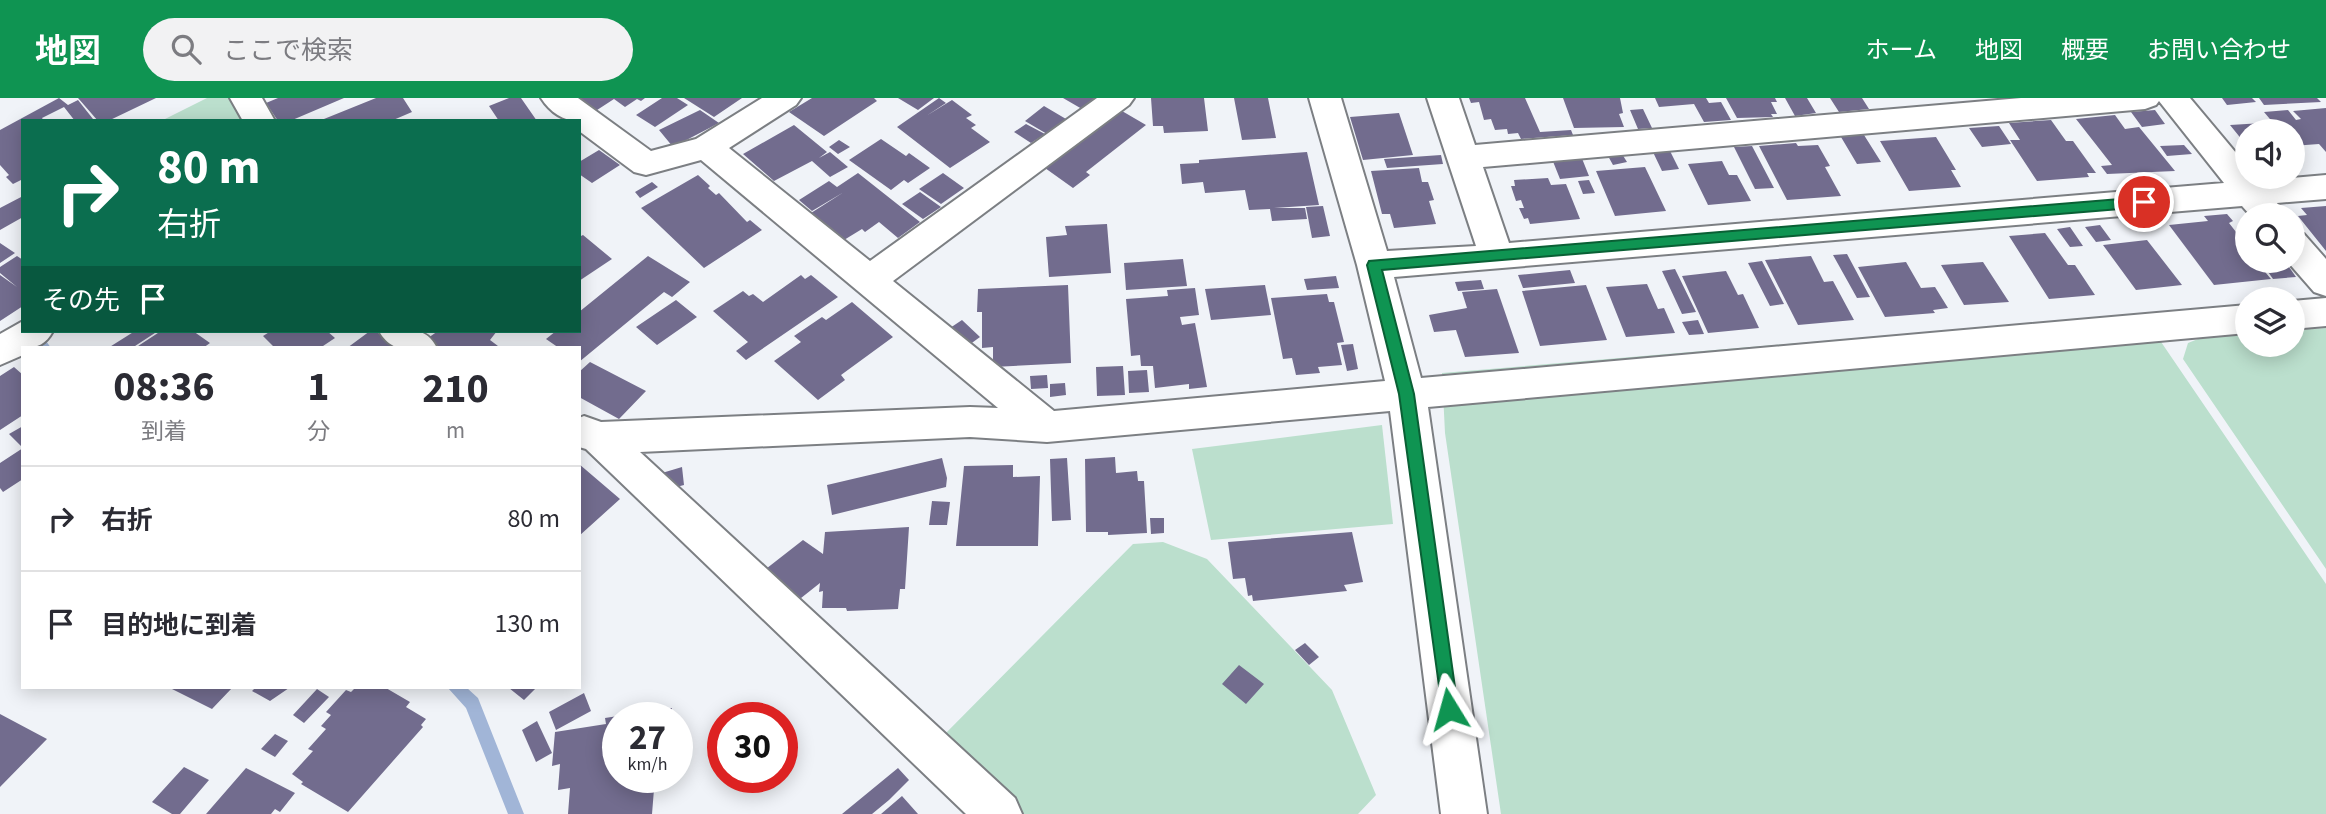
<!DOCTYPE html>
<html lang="ja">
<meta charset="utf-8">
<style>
body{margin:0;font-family:"Source Sans 3","Noto Sans JP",sans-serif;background:#f2f2f3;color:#2b2b33;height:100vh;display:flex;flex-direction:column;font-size:26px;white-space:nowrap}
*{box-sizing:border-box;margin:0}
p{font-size:23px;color:#7c7c81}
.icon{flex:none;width:38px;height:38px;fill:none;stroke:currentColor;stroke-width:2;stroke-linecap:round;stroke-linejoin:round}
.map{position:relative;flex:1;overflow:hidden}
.details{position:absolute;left:21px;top:248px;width:560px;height:343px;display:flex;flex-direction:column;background:#fff;border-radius:0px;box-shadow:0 4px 18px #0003}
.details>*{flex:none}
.banner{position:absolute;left:21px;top:21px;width:560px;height:214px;border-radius:0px;box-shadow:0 4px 18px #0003;background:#0b6e4f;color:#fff;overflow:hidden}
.fabs{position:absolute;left:2235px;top:21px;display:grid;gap:14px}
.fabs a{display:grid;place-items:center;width:70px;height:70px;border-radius:50%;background:#fff;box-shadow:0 4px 18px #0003;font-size:35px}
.speed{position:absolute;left:602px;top:604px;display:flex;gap:14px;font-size:35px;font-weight:700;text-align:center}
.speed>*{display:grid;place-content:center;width:91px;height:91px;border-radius:50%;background:#fff;box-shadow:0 4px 18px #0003;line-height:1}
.speed small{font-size:18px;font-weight:400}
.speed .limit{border:10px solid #d22;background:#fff;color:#111}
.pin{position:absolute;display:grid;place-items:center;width:60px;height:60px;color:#fff;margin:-30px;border:4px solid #fff;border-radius:50%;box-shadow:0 2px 7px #0007}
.me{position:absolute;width:77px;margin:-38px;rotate:352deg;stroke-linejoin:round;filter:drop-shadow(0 0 5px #0008)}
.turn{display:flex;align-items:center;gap:24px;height:147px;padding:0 21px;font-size:32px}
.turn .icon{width:91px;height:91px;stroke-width:2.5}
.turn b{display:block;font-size:49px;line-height:60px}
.then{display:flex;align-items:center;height:66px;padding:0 21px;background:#0003;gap:14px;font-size:26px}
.eta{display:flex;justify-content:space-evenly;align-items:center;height:119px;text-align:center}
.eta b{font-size:42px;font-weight:700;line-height:49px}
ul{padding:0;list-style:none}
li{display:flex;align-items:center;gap:21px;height:105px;padding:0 21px;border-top:2px solid #e1e1e2}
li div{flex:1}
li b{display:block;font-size:26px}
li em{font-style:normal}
header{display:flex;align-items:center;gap:42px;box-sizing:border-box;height:98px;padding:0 35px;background:#0f9452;color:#fff}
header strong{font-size:33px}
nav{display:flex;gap:38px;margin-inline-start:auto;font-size:24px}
.search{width:490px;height:63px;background:#f2f2f3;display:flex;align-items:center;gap:18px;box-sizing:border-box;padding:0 24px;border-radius:38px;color:#7c7c81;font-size:26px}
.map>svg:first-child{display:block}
.green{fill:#bbdfcd}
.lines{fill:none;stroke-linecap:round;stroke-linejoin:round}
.stream{fill:#a1b5d7;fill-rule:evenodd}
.building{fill:#726c8e}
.minor-casing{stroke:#7c7f83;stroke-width:4}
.minor{fill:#fff;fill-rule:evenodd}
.route{fill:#0f9452;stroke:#0a6035;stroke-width:2}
</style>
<header>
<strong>地図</strong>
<div class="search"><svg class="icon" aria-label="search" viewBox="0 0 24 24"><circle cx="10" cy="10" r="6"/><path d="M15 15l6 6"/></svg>ここで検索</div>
<nav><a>ホーム</a><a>地図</a><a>概要</a><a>お問い合わせ</a></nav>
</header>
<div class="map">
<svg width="2326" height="716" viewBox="0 0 2326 716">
<rect width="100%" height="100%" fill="#f0f3f8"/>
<path class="green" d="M 207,0 L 231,0 L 241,23 L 161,23 Z
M 2142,216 L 2326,486 L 2326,716 L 1501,716 L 1445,335 L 1442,275 Z
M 2326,230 L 2326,471 L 2183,261 L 2188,245 L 2203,239 L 2247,236 L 2247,247 L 2292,247 L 2293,232 Z
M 1382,327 L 1393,426 L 1211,442 L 1192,351 Z
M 1163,444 L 1207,461 L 1332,592 L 1376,697 L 1358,716 L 1021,716 L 940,641 L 1133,446 Z"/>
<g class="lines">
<path class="stream" d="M 39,239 L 44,240 L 51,250 L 23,251 L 24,246 Z
M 448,590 L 467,590 L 478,600 L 524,716 L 508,716 L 466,610 Z"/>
</g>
<path class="building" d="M 59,0 L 68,7 L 78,2 L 93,21 L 75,23 L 64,9 L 42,20 L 44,23 L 23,23 L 23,81 L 13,86 L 6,79 L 9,77 L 0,67 L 0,32 Z
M 78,0 L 156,0 L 108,23 L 98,23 Z
M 278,0 L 344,0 L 290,23 L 278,23 L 266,5 Z
M 376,0 L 403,0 L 412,14 L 391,23 L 319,23 Z
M 509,0 L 521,0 L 537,23 L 499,23 L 489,8 Z
M 579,0 L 645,0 L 641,3 L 637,1 L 625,9 L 614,1 L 594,14 L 576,2 Z
M 662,0 L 677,0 L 688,7 L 655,29 L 636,17 Z
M 684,0 L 742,0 L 714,19 Z
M 812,0 L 874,0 L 877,3 L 824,38 L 789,14 Z
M 898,0 L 934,0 L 918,12 Z
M 939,0 L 946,5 L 926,18 L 952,2 L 972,17 L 966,20 L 976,27 L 971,30 L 990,44 L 950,70 L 897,29 Z
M 1063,0 L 1096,0 L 1082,11 Z
M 1151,0 L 1204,0 L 1208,33 L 1164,35 L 1163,28 L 1153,28 Z
M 1234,0 L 1268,0 L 1276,40 L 1242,42 Z
M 1469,0 L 1525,0 L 1540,34 L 1571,32 L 1573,37 L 1521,41 L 1518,35 L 1508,36 L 1507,31 L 1495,32 L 1491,21 L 1484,22 L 1479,4 L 1471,5 Z
M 1563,0 L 1620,0 L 1623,15 L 1619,16 L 1624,29 L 1574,30 Z
M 1655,0 L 1706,0 L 1709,5 L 1721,4 L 1731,22 L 1704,24 L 1694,6 L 1659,9 Z
M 1726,0 L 1775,0 L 1777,4 L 1771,4 L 1777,16 L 1771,16 L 1773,19 L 1737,20 Z
M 1785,0 L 1807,0 L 1816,15 L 1795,18 Z
M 1830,0 L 1862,0 L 1869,11 L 1839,14 Z
M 2222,0 L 2252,0 L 2256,4 L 2227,7 Z
M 2259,0 L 2317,0 L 2321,4 L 2264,7 Z
M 1044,8 L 1066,21 L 1047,36 L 1025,23 Z
M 2326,10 L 2326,54 L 2319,46 L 2292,48 L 2292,33 L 2280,33 L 2264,14 L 2288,12 L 2296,22 L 2301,21 L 2293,13 Z
M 1643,11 L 1652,30 L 1638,31 L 1630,12 Z
M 700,12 L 719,25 L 673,49 L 659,32 Z
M 2155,12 L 2165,26 L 2142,29 L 2131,14 Z
M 1122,13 L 1146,27 L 1086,74 L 1090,77 L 1073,90 L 1045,70 Z
M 1399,15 L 1413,57 L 1363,62 L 1350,19 Z
M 2115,17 L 2125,31 L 2139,29 L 2175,73 L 2107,76 L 2101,68 L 2112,67 L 2076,21 Z
M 2051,22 L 2066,43 L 2073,43 L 2096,75 L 2087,75 L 2089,79 L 2037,83 L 2010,42 L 2020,42 L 2009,25 Z
M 2263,25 L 2271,33 L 2247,33 L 2247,48 L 2230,27 Z
M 1026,26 L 1045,36 L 1031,45 L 1014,34 Z
M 794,27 L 827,54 L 819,60 L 830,54 L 848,69 L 830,79 L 812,63 L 774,83 L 743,56 Z
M 1999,28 L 2011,46 L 1982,49 L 1969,30 Z
M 1864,37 L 1881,64 L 1857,66 L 1841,39 Z
M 1936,39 L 1956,72 L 1951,72 L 1961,89 L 1909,93 L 1880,43 Z
M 881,41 L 906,58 L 909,55 L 930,70 L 908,85 L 904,82 L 891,92 L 849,62 Z
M 839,42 L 850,49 L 838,56 L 829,49 Z
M 1796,45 L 1798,48 L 1818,47 L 1830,68 L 1825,69 L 1841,98 L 1787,102 L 1759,48 Z
M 2184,47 L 2192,56 L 2167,58 L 2160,48 Z
M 1752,48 L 1774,90 L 1755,91 L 1734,49 Z
M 1669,51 L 1679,71 L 1662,73 L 1652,52 Z
M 599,52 L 620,67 L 592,85 L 579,76 L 579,64 Z
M 1307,54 L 1319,107 L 1274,110 L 1305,110 L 1307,121 L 1272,123 L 1270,111 L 1249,112 L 1245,92 L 1205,95 L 1203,84 L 1182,86 L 1180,66 L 1199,65 L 1199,62 Z
M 1622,56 L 1627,64 L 1613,67 L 1608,58 Z
M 1441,57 L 1443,66 L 1387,70 L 1384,61 Z
M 1581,58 L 1589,78 L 1560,81 L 1552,61 Z
M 1722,63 L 1729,77 L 1737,77 L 1751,103 L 1708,107 L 1688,66 Z
M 1645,69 L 1666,113 L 1615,118 L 1596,73 Z
M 1419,70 L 1422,84 L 1428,84 L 1434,102 L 1429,103 L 1436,126 L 1394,130 L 1390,116 L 1382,116 L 1371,73 Z
M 858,75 L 901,109 L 920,124 L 898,140 L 879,124 L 865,134 L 862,131 L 844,142 L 811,115 L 844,94 L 812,113 L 799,102 L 829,83 L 837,89 Z
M 943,75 L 964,90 L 941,106 L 919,91 Z
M 698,77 L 710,88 L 708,90 L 716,97 L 719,95 L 747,124 L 750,122 L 762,132 L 704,170 L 641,110 Z
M 1548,80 L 1551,87 L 1566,86 L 1580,121 L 1530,126 L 1528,120 L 1524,121 L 1519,110 L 1524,110 L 1521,102 L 1516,103 L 1511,88 L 1515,88 L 1514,82 Z
M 1589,82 L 1595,95 L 1583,96 L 1578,83 Z
M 652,84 L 658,89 L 640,100 L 635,94 Z
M 920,94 L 941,109 L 923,121 L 902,106 Z
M 23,98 L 23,119 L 0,132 L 0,110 Z
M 1323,108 L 1330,138 L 1312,140 L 1306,109 Z
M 2326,108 L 2326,153 L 2298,118 L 2307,117 L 2301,110 Z
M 2227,116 L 2233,123 L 2229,125 L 2247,148 L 2247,163 L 2256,163 L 2271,181 L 2214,187 L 2169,127 L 2208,123 L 2204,118 Z
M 1107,126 L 1111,175 L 1049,179 L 1046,139 L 1067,137 L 1065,128 Z
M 2100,127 L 2111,142 L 2096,144 L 2085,129 Z
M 2070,129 L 2083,148 L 2070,149 L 2057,131 Z
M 2045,135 L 2068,167 L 2075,167 L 2095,197 L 2049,201 L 2009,138 Z
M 583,137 L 612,161 L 579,183 L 579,139 Z
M 2147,142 L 2182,187 L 2136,192 L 2103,147 Z
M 0,145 L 15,155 L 0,165 Z
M 1847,156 L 1870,199 L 1857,200 L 1833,157 Z
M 17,158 L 23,162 L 23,208 L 0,223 L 0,177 L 17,189 L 0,175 L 0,169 Z
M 648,158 L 690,184 L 672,199 L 664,194 L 579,264 L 579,250 L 559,250 L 546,241 L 556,233 L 579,233 L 579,214 Z
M 1811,158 L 1824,184 L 1833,183 L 1854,222 L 1798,227 L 1765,162 Z
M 1183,161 L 1187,188 L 1126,192 L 1124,165 Z
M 1762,163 L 1784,206 L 1770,208 L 1748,165 Z
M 1906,164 L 1921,190 L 1935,189 L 1948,210 L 1933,212 L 1935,215 L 1885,219 L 1858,169 Z
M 1983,164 L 2009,204 L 1964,207 L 1941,167 Z
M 2289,169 L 2296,179 L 2273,181 L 2266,171 Z
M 1675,171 L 1696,214 L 1682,216 L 1662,173 Z
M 1570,172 L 1575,185 L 1523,190 L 1518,177 Z
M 1726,173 L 1738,197 L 1743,196 L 1759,230 L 1708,235 L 1682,178 Z
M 801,177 L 805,181 L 811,177 L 838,199 L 746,262 L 736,253 L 748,244 L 713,213 L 743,193 L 749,198 L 753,196 L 763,204 Z
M 1336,178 L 1339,190 L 1307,192 L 1304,181 Z
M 1481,182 L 1484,191 L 1458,193 L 1455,184 Z
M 1647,186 L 1658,211 L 1664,210 L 1675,235 L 1626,239 L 1606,189 Z
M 1068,187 L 1071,265 L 993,269 L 993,249 L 982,250 L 982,214 L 977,214 L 978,191 Z
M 1265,187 L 1271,217 L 1211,222 L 1205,191 Z
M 1586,187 L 1607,242 L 1540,248 L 1522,193 Z
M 1195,190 L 1199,217 L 1180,219 L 1182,227 L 1195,225 L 1207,289 L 1189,291 L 1189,286 L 1155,290 L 1153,268 L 1141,268 L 1140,257 L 1131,258 L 1126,201 L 1168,198 L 1167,192 Z
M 1497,191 L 1519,255 L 1465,259 L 1456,232 L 1434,234 L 1429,217 L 1467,210 L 1462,194 Z
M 1327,196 L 1329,204 L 1334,204 L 1344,244 L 1337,245 L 1342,267 L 1318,269 L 1320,275 L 1296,277 L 1292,260 L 1283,261 L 1271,200 Z
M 676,202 L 697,219 L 657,247 L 636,229 Z
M 852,204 L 893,239 L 841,277 L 845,282 L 818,302 L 774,263 L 801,244 L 794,238 L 822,219 L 826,222 Z
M 962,222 L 980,239 L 969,247 L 950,230 Z
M 1698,222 L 1704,236 L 1689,237 L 1682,224 Z
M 135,233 L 158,233 L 132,250 L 108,250 Z
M 161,233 L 193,233 L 210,245 L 203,250 L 135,250 Z
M 271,233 L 327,233 L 335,240 L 320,250 L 275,250 L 263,238 Z
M 370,233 L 375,233 L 400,250 L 347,250 Z
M 438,233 L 497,233 L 490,242 L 498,248 L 494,250 L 440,250 L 428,240 Z
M 1353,246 L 1358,271 L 1347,273 L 1341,247 Z
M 590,264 L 646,293 L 619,321 L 579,299 L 579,274 Z
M 1123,268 L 1125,297 L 1097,298 L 1096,269 Z
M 14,269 L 23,277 L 23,317 L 0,332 L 0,278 Z
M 1147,272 L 1149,294 L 1129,295 L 1128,273 Z
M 1047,277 L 1048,290 L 1031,291 L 1030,278 Z
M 1065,285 L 1066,297 L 1050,299 L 1050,286 Z
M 23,328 L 23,350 L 9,336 Z
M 23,350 L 23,381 L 3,394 L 0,390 L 0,365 Z
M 1115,359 L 1116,375 L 1137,373 L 1138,383 L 1144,383 L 1147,435 L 1108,437 L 1108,434 L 1086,434 L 1085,361 Z
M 942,360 L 947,380 L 946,389 L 832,417 L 827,387 Z
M 1067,360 L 1071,422 L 1052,423 L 1050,361 Z
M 579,366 L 620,401 L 579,438 Z
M 1013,367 L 1013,379 L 1040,378 L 1038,448 L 956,448 L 964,368 Z
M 682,369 L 684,387 L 665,392 L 662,375 Z
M 932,403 L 950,404 L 947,427 L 929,427 Z
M 1150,420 L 1164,420 L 1164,435 L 1151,436 Z
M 909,429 L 905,491 L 900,491 L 898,511 L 847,513 L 846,510 L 822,510 L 823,493 L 819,494 L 820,485 L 796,504 L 762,474 L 803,442 L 823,456 L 825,434 Z
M 1352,434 L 1363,484 L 1344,487 L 1347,493 L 1253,503 L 1252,497 L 1248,498 L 1245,480 L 1233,481 L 1228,444 Z
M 1305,545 L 1319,559 L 1309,567 L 1295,552 Z
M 1239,567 L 1264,586 L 1246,606 L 1222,586 Z
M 170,590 L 232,590 L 212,611 Z
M 255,590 L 289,590 L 270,603 L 252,593 Z
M 355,590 L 386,590 L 410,604 L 406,609 L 426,621 L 421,627 L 423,629 L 348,714 L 301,686 L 303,684 L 292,676 L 313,653 L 308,651 L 326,631 L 321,628 L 331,617 L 326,614 L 346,592 L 351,594 Z
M 509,590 L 536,590 L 524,602 Z
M 317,591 L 329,599 L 304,625 L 293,617 Z
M 584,595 L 591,613 L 556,632 L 549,614 Z
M 672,610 L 672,620 L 621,620 L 621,618 Z
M 0,616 L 47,641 L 0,689 Z
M 618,618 L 618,679 L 655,679 L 652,716 L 568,716 L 570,690 L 558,692 L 560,666 L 552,668 L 555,634 L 606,626 L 605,620 Z
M 537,623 L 552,655 L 536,664 L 522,632 Z
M 275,636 L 288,643 L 275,659 L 261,651 Z
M 184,669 L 209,682 L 180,716 L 172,716 L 152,704 Z
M 246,670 L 295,695 L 280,714 L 275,711 L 271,716 L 206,716 Z
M 898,670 L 909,682 L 889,702 L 872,716 L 842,716 Z
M 902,698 L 918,716 L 881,716 Z"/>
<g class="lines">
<defs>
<path id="minor" d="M 230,0 L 262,0 L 275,23 L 243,23 Z
M 541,0 L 578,0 L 651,53 L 696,41 L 762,0 L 801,0 L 796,7 L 729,50 L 870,163 L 1097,0 L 1134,0 L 1129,7 L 893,183 L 1054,313 L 1385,283 L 1357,167 L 1309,0 L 1341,0 L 1387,153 L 1476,148 L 1427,0 L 1459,0 L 1475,47 L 2021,0 L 2190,0 L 2247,68 L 2247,79 L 2256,79 L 2259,83 L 2326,77 L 2326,101 L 2277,105 L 2280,110 L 2276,117 L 2250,117 L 2242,108 L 1394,179 L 1421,280 L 2247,207 L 2247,235 L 1428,309 L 1487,716 L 1441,716 L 1390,313 L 1047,344 L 970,339 L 640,354 L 1015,700 L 1022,716 L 966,716 L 586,351 L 579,349 L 579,320 L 584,318 L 601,324 L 970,309 L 998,310 L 701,62 L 646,77 L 634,74 L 579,33 L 579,23 C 563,23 550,14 541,0 ZM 2159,3 L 2224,85 L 1509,145 L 1483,69 L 2145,11 L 2156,7 Z
M 2292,133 L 2304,136 L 2326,161 L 2326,198 L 2314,194 L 2287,163 L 2292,163 Z
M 2326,200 L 2326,228 L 2292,231 L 2292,203 Z
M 23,223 L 23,233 L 53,233 C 46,246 38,250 23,250 L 23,257 L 0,267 L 0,236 Z
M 379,233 C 403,232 425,226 437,250 C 413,251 392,257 379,233 Z"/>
</defs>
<use href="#minor" class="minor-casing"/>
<use href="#minor" class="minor"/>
</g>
<path class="route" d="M 2144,99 L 2151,104 L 2144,109 L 1382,172 L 1414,296 L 1458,611 L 1456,617 L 1449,619 L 1443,617 L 1399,296 L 1367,167 L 1369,163 Z"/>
</svg>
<div class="fabs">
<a><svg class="icon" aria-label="sound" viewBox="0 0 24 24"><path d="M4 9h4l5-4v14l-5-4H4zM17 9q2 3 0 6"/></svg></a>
<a><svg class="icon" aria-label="search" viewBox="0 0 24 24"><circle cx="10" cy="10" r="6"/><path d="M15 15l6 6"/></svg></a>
<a><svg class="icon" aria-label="layers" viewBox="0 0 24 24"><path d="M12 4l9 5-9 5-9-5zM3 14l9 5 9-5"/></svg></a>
</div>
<div class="speed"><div>27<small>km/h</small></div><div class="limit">30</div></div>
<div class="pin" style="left:2144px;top:104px;background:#d93025"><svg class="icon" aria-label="arrive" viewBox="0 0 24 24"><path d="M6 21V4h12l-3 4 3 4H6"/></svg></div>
<svg class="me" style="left:1449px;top:611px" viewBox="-20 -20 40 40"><path d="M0-17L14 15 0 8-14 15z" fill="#0f9452" stroke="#fff" stroke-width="4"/></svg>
<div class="banner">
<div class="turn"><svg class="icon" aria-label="right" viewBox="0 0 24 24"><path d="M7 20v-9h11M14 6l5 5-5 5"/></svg><div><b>80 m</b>右折</div></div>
<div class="then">その先<svg class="icon" aria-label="arrive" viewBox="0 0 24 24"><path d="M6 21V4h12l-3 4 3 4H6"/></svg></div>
</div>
<section class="details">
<div class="eta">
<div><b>08:36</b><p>到着</p></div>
<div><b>1</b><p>分</p></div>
<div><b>210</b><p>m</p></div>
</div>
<ul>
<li><svg class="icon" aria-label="right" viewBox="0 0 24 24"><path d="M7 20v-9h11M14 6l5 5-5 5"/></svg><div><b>右折</b></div><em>80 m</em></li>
<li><svg class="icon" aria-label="arrive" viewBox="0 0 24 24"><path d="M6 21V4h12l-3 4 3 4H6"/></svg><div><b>目的地に到着</b></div><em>130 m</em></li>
</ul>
</section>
</div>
